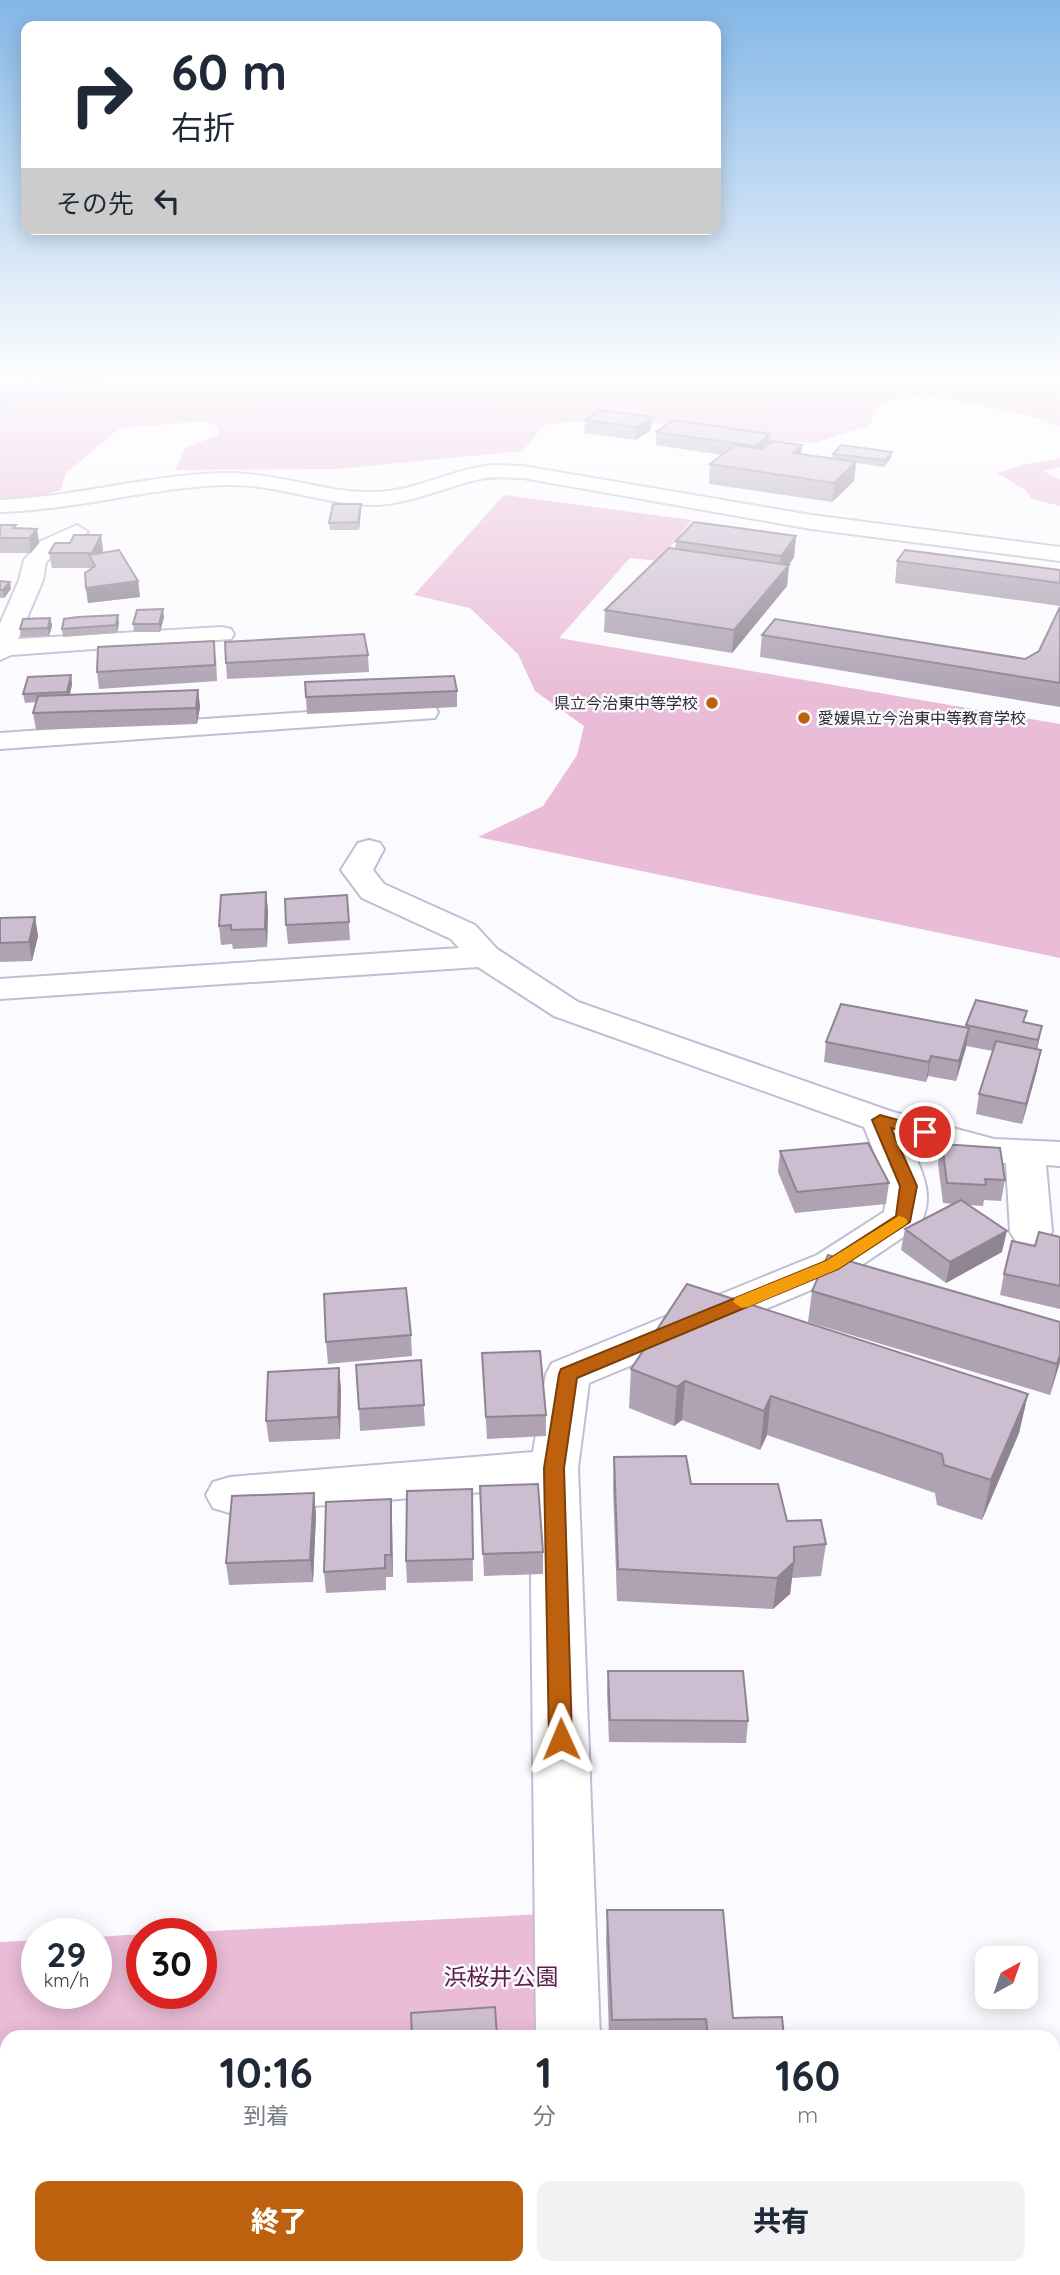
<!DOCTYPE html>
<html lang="ja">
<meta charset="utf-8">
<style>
body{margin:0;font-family:Quicksand,"Noto Sans JP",sans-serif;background:#f2f2f3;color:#1f2937;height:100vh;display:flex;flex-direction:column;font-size:26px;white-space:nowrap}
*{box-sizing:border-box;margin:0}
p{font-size:23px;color:#747a83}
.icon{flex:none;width:38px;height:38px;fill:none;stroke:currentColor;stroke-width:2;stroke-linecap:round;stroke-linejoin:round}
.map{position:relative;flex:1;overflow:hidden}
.panel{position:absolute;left:0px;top:2030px;width:1060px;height:245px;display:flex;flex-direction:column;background:#fff;border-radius:21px 21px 0 0;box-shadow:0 4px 18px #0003}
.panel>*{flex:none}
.banner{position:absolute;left:21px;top:21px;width:700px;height:214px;border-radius:14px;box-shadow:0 4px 18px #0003;background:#fff;color:#1f2937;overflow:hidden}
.needle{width:46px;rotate:40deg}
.buttons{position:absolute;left:975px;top:1946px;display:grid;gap:14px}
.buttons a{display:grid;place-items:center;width:63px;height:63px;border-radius:14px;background:#fff;box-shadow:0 4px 18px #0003;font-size:35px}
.speed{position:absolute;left:21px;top:1918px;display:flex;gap:14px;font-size:35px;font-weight:700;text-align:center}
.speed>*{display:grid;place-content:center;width:91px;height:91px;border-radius:50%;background:#fff;box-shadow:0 4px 18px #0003;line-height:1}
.speed small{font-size:18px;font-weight:400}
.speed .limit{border:10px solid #d22;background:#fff;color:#111}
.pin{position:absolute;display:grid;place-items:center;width:60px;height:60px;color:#fff;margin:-30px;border:4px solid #fff;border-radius:50%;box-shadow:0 2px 7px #0007}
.me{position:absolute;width:77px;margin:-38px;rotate:359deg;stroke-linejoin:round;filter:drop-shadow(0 0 5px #0008)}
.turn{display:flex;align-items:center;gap:24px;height:147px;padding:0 35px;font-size:32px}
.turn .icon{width:91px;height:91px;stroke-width:2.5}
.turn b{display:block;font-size:49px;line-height:60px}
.then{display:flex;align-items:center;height:66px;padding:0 35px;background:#0003;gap:14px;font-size:26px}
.eta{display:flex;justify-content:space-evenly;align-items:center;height:119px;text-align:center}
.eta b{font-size:42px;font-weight:800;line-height:49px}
.primary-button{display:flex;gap:14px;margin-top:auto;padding:14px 35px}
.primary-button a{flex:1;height:80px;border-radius:14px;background:#bd610e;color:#fff;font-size:28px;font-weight:800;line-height:80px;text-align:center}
.primary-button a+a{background:#f2f2f3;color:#1f2937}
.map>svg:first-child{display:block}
.green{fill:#eabcd7}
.water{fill:#8cb9e4}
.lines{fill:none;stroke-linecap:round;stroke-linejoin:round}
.street-casing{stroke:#c2bdd4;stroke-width:4}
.street{fill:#fff;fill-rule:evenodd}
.wall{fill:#afa3b3}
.shaded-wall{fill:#8f8492}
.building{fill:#ccbdd0;stroke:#8f8492;stroke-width:2}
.route{fill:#bd610e;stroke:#7b3f09;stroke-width:2}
.slow{fill:#f59e0b}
.poi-dot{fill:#bd610e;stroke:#fbfafe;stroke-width:2.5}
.labels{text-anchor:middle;stroke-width:5;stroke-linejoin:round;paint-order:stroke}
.far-poi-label{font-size:16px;fill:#2d2b34;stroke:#fbfafe;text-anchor:end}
.near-park-label{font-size:23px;fill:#5d1c49;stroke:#fbfafe}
</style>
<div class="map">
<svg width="1060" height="2275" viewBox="0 0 1060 2275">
<rect width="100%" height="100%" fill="#fbfafe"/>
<path class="green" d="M 0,378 L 1060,378 L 1060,427 L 1030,416 L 923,394 L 878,404 L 870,425 L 816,443 L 766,440 L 612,417 L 544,425 L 523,451 L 337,469 L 175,470 L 185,448 L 218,435 L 219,427 L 205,421 L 120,428 L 66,473 L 61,490 L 20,501 L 0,499 Z
M 1060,458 L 1060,467 L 1044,471 L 1060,480 L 1060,506 L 1032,499 L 1025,490 L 997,473 L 1023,465 Z
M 504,495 L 692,520 L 659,561 L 630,558 L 559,638 L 1060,724 L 1060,958 L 478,837 L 543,806 L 577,755 L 584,726 L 535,691 L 518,654 L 470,608 L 414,595 Z
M 561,1913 L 571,2037 L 7,2037 L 7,2268 L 378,2268 L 262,2275 L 0,2275 L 0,1942 L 37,1940 L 37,1993 L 96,1993 L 96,1937 L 142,1934 L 142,1993 L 201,1993 L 201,1934 L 155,1934 Z"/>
<path class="water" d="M 97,379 L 110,381 L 47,392 L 0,406 L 0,384 Z"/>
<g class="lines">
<defs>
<path id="street" d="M 0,378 L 28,378 L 19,383 L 0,384 Z
M 496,465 L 523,466 L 811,515 L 1060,547 L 1060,561 L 811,529 L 523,478 C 509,478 494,476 480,479 C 445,487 413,503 377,505 C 325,506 276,483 223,485 C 148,488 75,510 0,512 L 0,500 C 75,497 148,475 223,473 C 275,471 325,494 376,492 C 418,491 455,467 496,465 Z
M 77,525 L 88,532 L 57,551 L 46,562 L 43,580 L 18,639 L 222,627 L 231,629 L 234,634 L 231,639 L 11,655 L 0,660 L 0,624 L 19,580 L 24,560 L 41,541 Z
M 425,704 L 435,706 L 438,712 L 435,718 L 0,749 L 0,733 Z
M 369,840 L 380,843 L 384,849 L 373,870 L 384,884 L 475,925 L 497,949 L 578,1002 L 893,1112 L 994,1139 L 1060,1142 L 1060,1166 L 1046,1165 L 1052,1232 L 1046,1241 L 1031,1245 L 1016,1241 L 1010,1232 L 1006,1163 L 993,1163 L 908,1139 C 920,1168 938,1197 918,1227 L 847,1275 L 589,1383 L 578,1468 L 600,2037 L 536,2037 L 530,1488 L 230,1513 L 213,1508 L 206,1495 L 213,1482 L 230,1477 L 533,1452 L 546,1374 L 552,1363 L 817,1255 L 884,1212 L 888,1186 L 864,1127 L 554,1016 L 478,967 L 0,999 L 0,979 L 459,948 L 451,939 L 362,898 L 341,870 L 358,843 Z
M 550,2268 L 620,2268 L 620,2275 L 550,2275 Z"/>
</defs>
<use href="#street" class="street-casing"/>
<use href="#street" class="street"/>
</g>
<path class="wall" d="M 652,417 L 651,430 L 636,440 L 584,433 L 585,420 Z
M 656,432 L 770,443 L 802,454 L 833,458 L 833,454 L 891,458 L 884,467 L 856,463 L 854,481 L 832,502 L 709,484 L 710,464 L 722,455 L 656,445 Z
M 361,511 L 359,530 L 330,530 L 329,523 Z
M 0,525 L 16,525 L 16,528 L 37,529 L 39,543 L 31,553 L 0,553 Z
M 101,535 L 103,550 L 102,553 L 138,581 L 140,597 L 88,603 L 86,588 L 91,568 L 52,568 L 49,553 L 70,543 Z
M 796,536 L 794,557 L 789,565 L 787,586 L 732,653 L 604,632 L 605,610 L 675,548 L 676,541 Z
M 897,561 L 1060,570 L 1060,606 L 895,583 Z
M 0,581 L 11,589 L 4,598 L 0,598 Z
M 1060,607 L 1060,707 L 760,657 L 762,635 L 1025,659 L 1039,651 Z
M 164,617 L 160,632 L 134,632 L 133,624 Z
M 50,618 L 52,626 L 49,636 L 21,637 L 20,629 Z
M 119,623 L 117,633 L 63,637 L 62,629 Z
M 368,655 L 369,672 L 227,679 L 226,663 Z
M 216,657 L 217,681 L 99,689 L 97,672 Z
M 71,675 L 72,684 L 70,695 L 198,690 L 200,707 L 197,724 L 36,730 L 33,713 L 36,702 L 25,703 L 23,694 Z
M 305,682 L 457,691 L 457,707 L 307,714 Z
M 266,892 L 268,911 L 267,947 L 233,949 L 232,944 L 221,945 L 219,926 Z
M 347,895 L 350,940 L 288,944 L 286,925 Z
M 35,917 L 38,936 L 32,961 L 0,962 L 0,918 Z
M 1025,1022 L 1042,1026 L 1037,1049 L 1041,1050 L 1037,1070 L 1022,1124 L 976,1114 L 979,1094 L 993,1051 L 966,1046 L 956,1081 L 928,1076 L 926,1082 L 824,1062 L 826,1042 L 966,1027 L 966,1025 Z
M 942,1144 L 1005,1180 L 1001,1201 L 984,1200 L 983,1206 L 968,1205 L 1002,1252 L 946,1283 L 901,1250 L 905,1229 L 953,1204 L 943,1203 L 938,1164 Z
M 780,1151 L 889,1183 L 886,1204 L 795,1213 L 778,1172 Z
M 1060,1237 L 1060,1309 L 1000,1295 L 1004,1274 L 1035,1246 Z
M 812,1291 L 1060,1362 L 1050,1395 L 808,1322 Z
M 411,1335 L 412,1356 L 328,1364 L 326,1342 Z
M 482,1353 L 546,1415 L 546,1436 L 487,1439 Z
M 421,1360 L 425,1426 L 360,1431 L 359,1409 Z
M 339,1368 L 341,1390 L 340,1439 L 269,1442 L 266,1421 Z
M 631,1369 L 1028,1394 L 1019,1433 L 982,1520 L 937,1505 L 935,1493 L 767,1435 L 760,1450 L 682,1420 L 674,1426 L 629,1408 Z
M 614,1457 L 787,1521 L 826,1544 L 821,1576 L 792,1578 L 790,1594 L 773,1609 L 617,1601 L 613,1488 Z
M 480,1486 L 543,1552 L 543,1574 L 484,1576 Z
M 472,1489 L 473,1581 L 407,1583 L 406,1561 Z
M 314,1493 L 316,1515 L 313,1582 L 229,1585 L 226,1563 Z
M 392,1521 L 393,1577 L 386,1577 L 386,1590 L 326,1593 L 324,1572 Z
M 608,1671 L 748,1721 L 746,1743 L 609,1742 L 607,1693 Z
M 607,1910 L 733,2018 L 784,2037 L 609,2037 L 606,1941 Z"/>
<path class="shaded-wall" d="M 652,417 L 651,430 L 636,440 L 637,427 Z
M 770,434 L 769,447 L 754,460 L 755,446 Z
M 802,445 L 801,464 L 793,453 Z
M 892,452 L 891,458 L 884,467 L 885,460 Z
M 856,462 L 854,481 L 832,502 L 834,483 Z
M 361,504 L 361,511 L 359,530 L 358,522 Z
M 37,529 L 39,543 L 31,553 L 29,538 Z
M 101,535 L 103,550 L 95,566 L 92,553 Z
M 796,536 L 794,557 L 789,565 L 787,586 L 732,653 L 734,630 L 779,576 L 781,556 Z
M 138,581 L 140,597 L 88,603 L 86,588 Z
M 10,582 L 11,589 L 4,598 L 3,590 Z
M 163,609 L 164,617 L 160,632 L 159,624 Z
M 118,615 L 119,623 L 117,633 L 116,625 Z
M 50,618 L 52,626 L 49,636 L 48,628 Z
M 71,675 L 72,684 L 68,701 L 67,692 Z
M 198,690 L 200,707 L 197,724 L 196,708 Z
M 266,892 L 268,911 L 267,947 L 265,929 Z
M 35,917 L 38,936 L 32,961 L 29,942 Z
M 1042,1026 L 1038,1045 L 1034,1060 L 1038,1040 Z
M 969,1028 L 966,1048 L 956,1081 L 959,1061 Z
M 1041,1050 L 1037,1070 L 1022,1124 L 1026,1104 Z
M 931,1056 L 928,1076 L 926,1082 L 929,1062 Z
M 1007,1231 L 1002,1252 L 946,1283 L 950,1262 Z
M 1060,1355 L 1060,1362 L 1050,1395 L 1057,1364 Z
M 339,1368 L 341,1390 L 340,1439 L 338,1417 Z
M 685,1381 L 682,1420 L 674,1426 L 677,1387 Z
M 1028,1394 L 1019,1433 L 982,1520 L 991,1480 Z
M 771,1396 L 767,1435 L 760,1450 L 764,1411 Z
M 314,1493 L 316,1515 L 313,1582 L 310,1560 Z
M 391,1499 L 392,1521 L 393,1577 L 391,1555 Z
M 794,1562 L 790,1594 L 773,1609 L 777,1578 Z"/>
<path class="building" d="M 600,410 L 652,417 L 637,427 L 585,420 Z
M 674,420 L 770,434 L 755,446 L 656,432 Z
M 772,441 L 802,445 L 793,453 L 856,462 L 834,483 L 710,464 L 735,445 L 762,449 Z
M 841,445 L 892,452 L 885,460 L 833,454 Z
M 333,504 L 361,504 L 358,522 L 329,523 Z
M 694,522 L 796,536 L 781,556 L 676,541 Z
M 0,525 L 16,525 L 13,528 L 37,529 L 29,538 L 0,538 Z
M 74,535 L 101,535 L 92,553 L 49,553 L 55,543 L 70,543 Z
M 669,548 L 789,565 L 734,630 L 605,610 Z
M 119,550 L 138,581 L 86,588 L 85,573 L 95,566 L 89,555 Z
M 905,550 L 1060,570 L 1060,583 L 897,561 Z
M 0,581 L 10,582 L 3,590 L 0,590 Z
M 1060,607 L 1060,683 L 762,635 L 775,619 L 1025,659 L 1039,651 Z
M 163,609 L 159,624 L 133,624 L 137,610 Z
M 118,615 L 116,625 L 62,629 L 64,619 L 78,617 Z
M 50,618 L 48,628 L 20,629 L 23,619 Z
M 364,634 L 368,655 L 226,663 L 225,642 Z
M 214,641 L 215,665 L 97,672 L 98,647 Z
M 71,675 L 67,692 L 23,694 L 28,677 Z
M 454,676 L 457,691 L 306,697 L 305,682 Z
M 198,690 L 196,708 L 33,713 L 38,696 Z
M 266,892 L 265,929 L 231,930 L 231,925 L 219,926 L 221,895 Z
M 347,895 L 349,922 L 286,925 L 285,899 Z
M 35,917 L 29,942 L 0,943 L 0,918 Z
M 976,1000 L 1027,1011 L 1023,1022 L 1042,1026 L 1038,1040 L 966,1025 Z
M 841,1004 L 969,1028 L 959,1061 L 931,1056 L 929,1062 L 826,1042 Z
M 996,1041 L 1041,1050 L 1026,1104 L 979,1094 Z
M 868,1143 L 889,1183 L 797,1192 L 780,1151 Z
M 942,1144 L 1000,1148 L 1005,1180 L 985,1179 L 986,1185 L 947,1183 Z
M 961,1200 L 1007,1231 L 950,1262 L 905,1229 Z
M 1039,1232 L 1060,1237 L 1060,1286 L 1004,1274 L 1012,1241 L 1035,1246 Z
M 828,1255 L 1060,1322 L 1060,1355 L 1057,1364 L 812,1291 Z
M 687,1284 L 1028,1394 L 991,1480 L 944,1465 L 942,1454 L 771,1396 L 764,1411 L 685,1381 L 677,1387 L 631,1369 Z
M 406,1288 L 411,1335 L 326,1342 L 324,1294 Z
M 540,1351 L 546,1415 L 486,1417 L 482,1353 Z
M 421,1360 L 424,1405 L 359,1409 L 356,1365 Z
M 339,1368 L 338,1417 L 266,1421 L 268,1372 Z
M 686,1456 L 691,1484 L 778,1484 L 787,1521 L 821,1520 L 826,1544 L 794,1547 L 794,1562 L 777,1578 L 618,1569 L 614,1457 Z
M 538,1484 L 543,1552 L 483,1554 L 480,1486 Z
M 472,1489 L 473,1559 L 406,1561 L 407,1491 Z
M 314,1493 L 310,1560 L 226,1563 L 232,1496 Z
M 391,1499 L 391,1555 L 385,1555 L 385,1568 L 324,1572 L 326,1502 Z
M 608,1671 L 743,1671 L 748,1721 L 610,1720 Z
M 607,1910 L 723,1910 L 733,2018 L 782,2017 L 784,2037 L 708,2037 L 706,2019 L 612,2020 Z
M 495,2007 L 497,2037 L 412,2037 L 411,2013 Z
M 1054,2167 L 1060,2171 L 1060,2275 L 979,2275 L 982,2268 L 1054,2268 Z
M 407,2268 L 462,2268 L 467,2275 L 397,2275 Z"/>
<linearGradient id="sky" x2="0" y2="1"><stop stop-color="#83b6e6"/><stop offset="0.54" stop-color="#fdfdff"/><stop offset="1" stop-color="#fdfdff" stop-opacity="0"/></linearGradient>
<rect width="1060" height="696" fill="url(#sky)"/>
<path class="route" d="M 880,1115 L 931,1129 L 933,1132 L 925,1137 L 891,1128 L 917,1186 L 910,1222 L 838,1269 L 577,1378 L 564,1468 L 572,1739 L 569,1746 L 561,1749 L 553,1746 L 549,1739 L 544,1468 L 559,1374 L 561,1369 L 826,1261 L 896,1216 L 900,1186 L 872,1120 Z"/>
<path class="slow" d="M 899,1216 L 905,1218 L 908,1222 L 905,1225 L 838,1269 L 748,1307 L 742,1308 L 733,1302 L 735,1298 L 826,1261 Z"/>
<g class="poi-dot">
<circle cx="712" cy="703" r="7"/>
<circle cx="804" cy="718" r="7"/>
</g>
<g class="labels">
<g class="far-poi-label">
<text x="698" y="709">県立今治東中等学校</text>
<text x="818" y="724" text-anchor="start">愛媛県立今治東中等教育学校</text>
</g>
<g class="near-park-label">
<text x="501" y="1985">浜桜井公園</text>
</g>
</g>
</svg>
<div class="buttons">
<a><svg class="needle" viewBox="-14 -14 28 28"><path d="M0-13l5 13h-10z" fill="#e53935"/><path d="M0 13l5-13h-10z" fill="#747a83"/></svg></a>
</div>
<div class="speed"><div>29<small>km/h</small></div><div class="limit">30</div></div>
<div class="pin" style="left:925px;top:1132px;background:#d93025"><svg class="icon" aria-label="arrive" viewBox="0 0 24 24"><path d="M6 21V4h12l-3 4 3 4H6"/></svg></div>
<svg class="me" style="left:561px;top:1739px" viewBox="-20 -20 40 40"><path d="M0-17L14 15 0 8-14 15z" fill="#bd610e" stroke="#fff" stroke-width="4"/></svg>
<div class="banner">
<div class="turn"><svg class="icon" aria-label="right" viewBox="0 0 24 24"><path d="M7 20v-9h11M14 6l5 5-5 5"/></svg><div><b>60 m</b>右折</div></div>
<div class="then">その先<svg class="icon" aria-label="left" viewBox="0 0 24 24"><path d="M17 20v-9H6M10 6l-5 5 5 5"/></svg></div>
</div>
<section class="panel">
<div class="eta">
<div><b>10:16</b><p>到着</p></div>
<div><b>1</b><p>分</p></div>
<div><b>160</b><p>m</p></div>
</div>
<div class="primary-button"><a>終了</a><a>共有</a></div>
</section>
</div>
